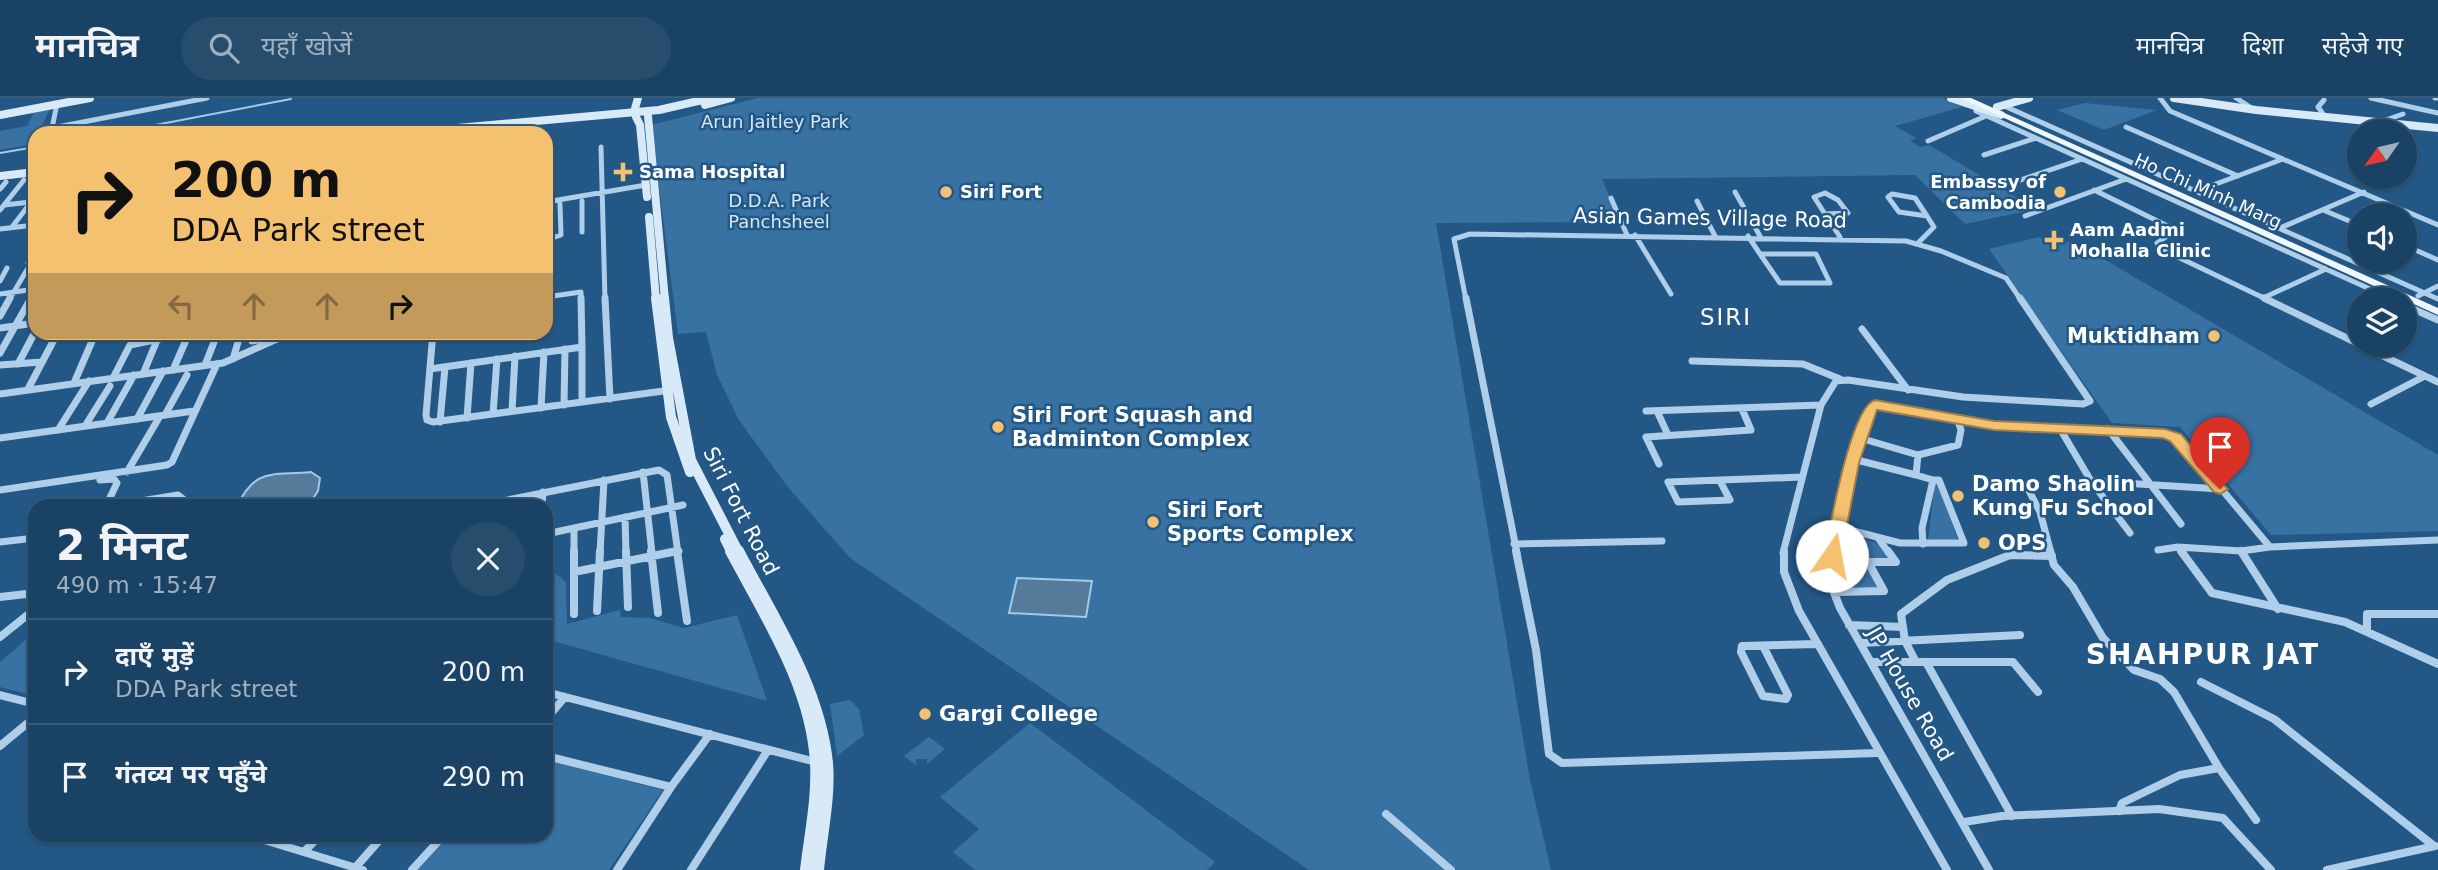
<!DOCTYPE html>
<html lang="hi">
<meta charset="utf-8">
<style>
body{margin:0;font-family:"DejaVu Sans","Noto Sans Devanagari",sans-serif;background:#274d6d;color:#f1f3f6;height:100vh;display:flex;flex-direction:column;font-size:26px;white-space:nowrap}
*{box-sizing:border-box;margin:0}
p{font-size:23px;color:#9fb0bf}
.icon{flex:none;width:38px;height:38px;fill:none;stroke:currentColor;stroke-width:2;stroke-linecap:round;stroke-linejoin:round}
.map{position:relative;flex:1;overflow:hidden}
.side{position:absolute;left:28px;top:401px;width:525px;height:343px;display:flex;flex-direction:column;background:#1a4264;border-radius:21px;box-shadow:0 2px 5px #0004,0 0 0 2px #385b78}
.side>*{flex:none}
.top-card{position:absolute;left:28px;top:28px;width:525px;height:214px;border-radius:21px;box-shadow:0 2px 5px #0004,0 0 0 2px #385b78;background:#f4c171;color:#111;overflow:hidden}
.needle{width:46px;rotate:236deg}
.controls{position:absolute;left:2347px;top:21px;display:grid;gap:14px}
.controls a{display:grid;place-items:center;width:70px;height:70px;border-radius:50%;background:#1a4264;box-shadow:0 2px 5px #0004,0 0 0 2px #385b78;font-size:35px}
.pin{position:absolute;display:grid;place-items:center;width:60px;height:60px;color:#fff;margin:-72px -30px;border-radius:50% 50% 50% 0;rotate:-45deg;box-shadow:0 0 7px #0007}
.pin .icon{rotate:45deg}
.me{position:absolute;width:77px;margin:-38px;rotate:12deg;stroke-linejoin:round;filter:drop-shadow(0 0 5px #0008)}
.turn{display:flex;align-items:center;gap:24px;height:147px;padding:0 28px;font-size:32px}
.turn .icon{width:91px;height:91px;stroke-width:2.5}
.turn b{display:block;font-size:49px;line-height:60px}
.lanes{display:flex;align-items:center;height:66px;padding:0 28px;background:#0003;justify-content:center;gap:35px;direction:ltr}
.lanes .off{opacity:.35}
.round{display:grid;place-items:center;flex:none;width:74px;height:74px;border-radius:37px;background:#274d6d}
.headline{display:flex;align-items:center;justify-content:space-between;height:119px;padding:0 28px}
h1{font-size:42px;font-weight:700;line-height:52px}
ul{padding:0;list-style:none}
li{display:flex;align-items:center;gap:21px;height:105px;padding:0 28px;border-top:2px solid #385b78}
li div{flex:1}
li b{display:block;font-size:26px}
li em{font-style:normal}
header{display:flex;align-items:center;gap:42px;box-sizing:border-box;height:98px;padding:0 35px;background:#1a4264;border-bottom:2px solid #385b78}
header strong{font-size:33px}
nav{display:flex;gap:38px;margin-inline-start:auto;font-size:24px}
.search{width:490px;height:63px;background:#274d6d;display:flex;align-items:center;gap:18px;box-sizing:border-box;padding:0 24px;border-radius:38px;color:#9fb0bf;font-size:26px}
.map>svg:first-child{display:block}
.green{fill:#3872a3}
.water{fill:#557a9a;stroke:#a2caea;stroke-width:2}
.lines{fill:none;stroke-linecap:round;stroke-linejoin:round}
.stream{stroke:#a2caea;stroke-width:2}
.street-far2{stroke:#aecee9;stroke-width:5}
.street-far1{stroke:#aecee9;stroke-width:7}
.street{stroke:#aecee9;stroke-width:8}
.secondary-far2{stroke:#d8e9f7;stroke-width:8}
.secondary-far1{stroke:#d8e9f7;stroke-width:10}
.secondary{stroke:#d8e9f7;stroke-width:12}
.primary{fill:#f1f7fe;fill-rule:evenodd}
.route{fill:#f4c171;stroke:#9f7d49;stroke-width:2}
.poi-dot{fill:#f4c171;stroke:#235886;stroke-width:2.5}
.labels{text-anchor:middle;stroke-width:5;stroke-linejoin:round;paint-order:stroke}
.far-park-label{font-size:18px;fill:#d2e6f7;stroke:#235886}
.far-poi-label{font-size:18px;font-weight:bold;fill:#fff;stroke:#235886;text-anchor:start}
.far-street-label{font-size:18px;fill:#fff;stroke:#235886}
.street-label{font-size:21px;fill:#fff;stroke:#235886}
.poi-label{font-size:21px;font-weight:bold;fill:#fff;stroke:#235886;text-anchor:start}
.neighbourhood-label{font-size:23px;letter-spacing:2px;fill:#fff;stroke:#235886}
.district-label{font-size:28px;font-weight:bold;letter-spacing:2px;fill:#fff;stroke:#235886}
</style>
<header>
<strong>मानचित्र</strong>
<div class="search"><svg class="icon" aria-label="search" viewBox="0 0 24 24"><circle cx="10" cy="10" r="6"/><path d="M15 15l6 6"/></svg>यहाँ खोजें</div>
<nav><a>मानचित्र</a><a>दिशा</a><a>सहेजे गए</a></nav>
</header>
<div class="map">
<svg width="2438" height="772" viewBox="0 0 2438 772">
<rect width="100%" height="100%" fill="#235886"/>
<path class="green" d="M 758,0 L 1943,0 L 1962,9 L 1895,28 L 1916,40 L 1910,43 L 1921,49 L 1929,47 L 2036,111 L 1965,126 L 1915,77 L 1602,81 L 1620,124 L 1436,125 L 1530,682 L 1551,772 L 1309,772 L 850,460 L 787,388 L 739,322 L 717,277 L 706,234 L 678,236 L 651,27 Z
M 2085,5 L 2157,12 L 2104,32 L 2057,12 Z
M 50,11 L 38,35 L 35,35 L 33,46 L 0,52 L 0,33 L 27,28 L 34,14 Z
M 2039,139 L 2055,147 L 2073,143 L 2438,357 L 2438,433 L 2271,437 L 2180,329 L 2112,325 L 1989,151 Z
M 1935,384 L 1938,386 L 1958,442 L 1928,443 Z
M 1843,433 L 1881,447 L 1891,462 L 1863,461 L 1881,492 L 1841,492 Z
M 556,476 L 566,484 L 567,526 L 620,512 L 621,519 L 650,520 L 684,530 L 737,517 L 767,603 L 546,541 L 546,478 Z
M 35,534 L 35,598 L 0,589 L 0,564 Z
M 850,602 L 859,611 L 864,637 L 837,658 L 830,606 Z
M 1030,625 L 1215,764 L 1207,772 L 975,772 L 953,754 L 979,731 L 940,699 Z
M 929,639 L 945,651 L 927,666 L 927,661 L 916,661 L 916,667 L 904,658 Z
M 546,662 L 663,692 L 609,772 L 418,772 L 450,737 L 546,737 Z"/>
<path class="water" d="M 311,374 L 320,380 L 318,393 L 308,408 L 237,408 C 256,369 272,378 311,374 Z
M 1017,480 L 1092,483 L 1086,519 L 1009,515 Z"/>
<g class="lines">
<path class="stream" d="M 124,33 L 291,1
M 0,55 L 35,49"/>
<path class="street-far2" d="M 2160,0 L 2170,13 L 2438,127
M 2236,0 L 2250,9
M 2371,0 L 2438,15
M 2435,0 L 2438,0
M 57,6 L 52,30 L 207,0
M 2002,7 L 2438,201
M 1976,13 L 2392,201
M 2323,16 L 2318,9 L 2324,2
M 2386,22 L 2403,16
M 2126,29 L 2238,78
M 1928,43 L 1986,18
M 601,49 L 605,202
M 1984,57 L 2036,40
M 2006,87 L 2082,61
M 0,91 L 6,84
M 2094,92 L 2176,132 L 2157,145 L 2163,152 L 2268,202
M 2197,93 L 2283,61
M 1735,94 L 1760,138
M 1825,95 L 1838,102 L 1848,115 L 1825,116 L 1814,99 Z
M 1892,96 L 1915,100 L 1927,118 L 1899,114 L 1888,99 Z
M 1611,100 L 1627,137
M 582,103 L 582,134
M 1697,103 L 1715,138
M 546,104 L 646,87
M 4,107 L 31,104
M 0,112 L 24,82
M 2323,112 L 2359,127
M 1825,116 L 1840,139
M 2025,118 L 2126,81
M 12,129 L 35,99
M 2280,130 L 2364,94
M 0,131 L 35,127
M 1635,137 L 1671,196
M 1748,138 L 1760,156
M 546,142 L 561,137 L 560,106
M 1917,146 L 1934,129 L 1927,118
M 2404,147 L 2438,162
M 1760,156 L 1816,156 L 1830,185 L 1780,185 Z
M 28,165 L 35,154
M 0,183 L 7,170
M 0,196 L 35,191
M 2418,198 L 2438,188
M 546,199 L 581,194 L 581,202
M 2263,200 L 2326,171
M 9,202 L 31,165
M 30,202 L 35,193
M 1466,202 L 1454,141 L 1470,136 L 1906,143 L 1941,153 L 2006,180 L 2021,202"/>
<path class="street-far1" d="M 605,200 L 610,301
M 1466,200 L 1517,455
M 2264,200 L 2359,246
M 2404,207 L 2438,222
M 0,218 L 10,200
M 0,230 L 35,225
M 1862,231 L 1908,292
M 123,234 L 123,240 L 151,237
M 252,234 L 252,243 L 273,239
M 433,234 L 426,317 L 427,322 L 433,324 L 671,292
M 2360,247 L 2438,284
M 582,249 L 582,304
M 0,255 L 31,200
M 233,261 L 241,234
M 1692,263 L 1803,266 L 1840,281
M 18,266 L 35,234
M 0,267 L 42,264
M 205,267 L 218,234
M 430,271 L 582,249 L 581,200
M 173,272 L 189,235
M 143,276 L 158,240
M 113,280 L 130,247 L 193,234
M 74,285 L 96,234
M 28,291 L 58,234
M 0,296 L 223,265 L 293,234
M 2371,306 L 2425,278
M 564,307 L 565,251
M 541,310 L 544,254
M 512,313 L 515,258
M 1646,313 L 1821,307
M 1657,313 L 1668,337
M 493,316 L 497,261
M 165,317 L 187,277
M 467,320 L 471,265
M 137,321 L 163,273
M 440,324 L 445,269
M 107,325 L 134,277
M 85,328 L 110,288
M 2059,329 L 2091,383 L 2130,435
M 2108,331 L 2181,426
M 58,332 L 89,283
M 0,340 L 194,313
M 1860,340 L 1918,357 L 1958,347 L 1961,332 L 1958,323
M 1918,357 L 1916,377 L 1933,382 L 1922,430 L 1923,446
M 1853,361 L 1916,377
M 1659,366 L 1646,339 L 1751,332 L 1742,311
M 127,374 L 160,318
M 643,374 L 652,455
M 100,382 L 114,381 L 117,385 L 106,408
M 1720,383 L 1730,402 L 1678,404 L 1668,384 L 1802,379
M 2091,383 L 2220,391
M 2026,387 L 2040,414 L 2051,455
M 0,392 L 167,367 L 172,364 L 217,266
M 110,408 L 178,397 L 192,408
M 477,408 L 659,372 L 667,377 L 678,455
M 542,408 L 543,394
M 625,419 L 626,455
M 1838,429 L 1900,445 L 1964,445 L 1939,382 L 1933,382
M 574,430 L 574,455
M 546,436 L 683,407
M 1878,440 L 1889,455
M 0,444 L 35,440
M 1514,446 L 1662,443
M 2158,452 L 2178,449
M 600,455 L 604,382
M 668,455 L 679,453
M 1783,455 L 1821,307 L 1836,283 L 1848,282 L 1963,299 L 2083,306 L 2090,303 L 2020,200
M 1833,455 L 1849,371 L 1872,308 L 1994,328 L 2169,336 L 2208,375 L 2270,449 L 2438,442
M 2183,455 L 2178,449 L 2241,453 L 2270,449"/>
<path class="street" d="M 574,453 L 574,516
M 626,453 L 628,509
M 651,453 L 658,515
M 677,453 L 687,523
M 1516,453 L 1536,552 L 1549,656 L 1562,665 L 1877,655
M 1784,453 L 1784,474 L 1799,513 L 1947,772
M 1833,453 L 1833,492 L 1840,510 L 1989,772
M 2050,453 L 2054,467 L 2073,489 L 2103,540 L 2134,572 L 2160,581 L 2174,594 L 2219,670 L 2180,677 L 2122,705 L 2119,713
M 2181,453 L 2212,495 L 2345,524 L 2438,566
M 2241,453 L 2278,511
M 574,474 L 677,453
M 1834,494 L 1884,493 L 1868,464 L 1896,464 L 1888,453
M 0,499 L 35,495
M 597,513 L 600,453
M 1849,527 L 1903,529
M 2367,534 L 2367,516 L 2438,516
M 0,539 L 35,511
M 1861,545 L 2020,537
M 1763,548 L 1788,597 L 1786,601 L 1763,598 L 1741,554 L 1742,548 L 1818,546
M 1872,564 L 2013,564 L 2038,594
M 1916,564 L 1905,543 L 1901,516 L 1947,482 L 2010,457 L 2052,458
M 1926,564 L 2012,718
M 2201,584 L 2274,621 L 2434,748
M 546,594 L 816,664
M 0,597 L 35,606
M 546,621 L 565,599
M 0,648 L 35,619
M 546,658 L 671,689 L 617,772
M 2219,670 L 2256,722
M 671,689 L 710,636
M 1386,716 L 1451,772
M 1964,724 L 2002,718 L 2159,711 L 2223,720 L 2271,772
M 248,737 L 363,772
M 304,754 L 320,737
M 355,770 L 384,737
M 412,772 L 444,737
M 691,772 L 768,652
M 2327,772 L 2435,748"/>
<path class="secondary-far2" d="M 1951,0 L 2001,17
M 2174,0 L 2256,12 L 2438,30
M 705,7 L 731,0
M 1997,9 L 2029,0
M 634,14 L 638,0
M 0,17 L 90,0
M 648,18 L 665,202
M 636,19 L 640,27 L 647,99
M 401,35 L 659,12 L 711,0
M 0,78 L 35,74
M 649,119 L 656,202"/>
<path class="secondary-far1" d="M 656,200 L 671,319 L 690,374
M 664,200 L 668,240 L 691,362 L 739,455
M 725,441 L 732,455"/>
<path class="secondary" d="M 731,453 C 766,519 812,589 816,665 C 818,701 810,737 806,772
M 738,453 C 773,520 819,588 827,665 C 830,699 821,738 818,772"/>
<path class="primary" d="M 1960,0 L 1971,0 L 2438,210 L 2438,217 Z"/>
</g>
<path class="route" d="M 1875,302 L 1994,323 L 2165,331 L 2181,336 L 2228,391 L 2220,396 L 2214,394 L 2170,343 L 2163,340 L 1994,332 L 1877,312 L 1859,365 L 1841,458 L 1832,464 L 1824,458 C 1830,431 1850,309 1875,302 Z"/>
<g class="poi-dot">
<path d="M619.5 63.5h7v7h7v7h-7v7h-7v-7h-7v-7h7z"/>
<circle cx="946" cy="94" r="7"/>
<circle cx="2060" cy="94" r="7"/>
<path d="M2050.5 131.5h7v7h7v7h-7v7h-7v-7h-7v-7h7z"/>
<circle cx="2214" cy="238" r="7"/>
<circle cx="998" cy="329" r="7"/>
<circle cx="1958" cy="398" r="7"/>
<circle cx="1153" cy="424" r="7"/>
<circle cx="1984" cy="445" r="7"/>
<circle cx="925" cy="616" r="7"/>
</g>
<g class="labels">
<g class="far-park-label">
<text x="775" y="30">Arun Jaitley Park</text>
<text x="779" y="109">D.D.A. Park<tspan x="779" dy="21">Panchsheel</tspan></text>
</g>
<g class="far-poi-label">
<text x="639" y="80">Sama Hospital</text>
<text x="2046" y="90" text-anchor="end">Embassy of<tspan x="2046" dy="21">Cambodia</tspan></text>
<text x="960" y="100">Siri Fort</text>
<text x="2070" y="138">Aam Aadmi<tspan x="2070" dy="21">Mohalla Clinic</tspan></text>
</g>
<g class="far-street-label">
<text transform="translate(2208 93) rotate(24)" y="6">Ho Chi Minh Marg</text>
</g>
<g class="street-label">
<text transform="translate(1710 120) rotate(1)" y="7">Asian Games Village Road</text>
<text transform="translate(741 413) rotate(63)" y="7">Siri Fort Road</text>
<text transform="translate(1910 596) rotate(60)" y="7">JP House Road</text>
</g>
<g class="poi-label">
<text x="2200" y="245" text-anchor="end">Muktidham</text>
<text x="1012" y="324">Siri Fort Squash and<tspan x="1012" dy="24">Badminton Complex</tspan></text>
<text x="1972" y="393">Damo Shaolin<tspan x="1972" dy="24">Kung Fu School</tspan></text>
<text x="1167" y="419">Siri Fort<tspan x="1167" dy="24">Sports Complex</tspan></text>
<text x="1998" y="452">OPS</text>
<text x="939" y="623">Gargi College</text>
</g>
<g class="neighbourhood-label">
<text x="1726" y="227">SIRI</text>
</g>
<g class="district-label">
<text x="2203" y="566">SHAHPUR JAT</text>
</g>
</g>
</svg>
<div class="controls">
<a><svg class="needle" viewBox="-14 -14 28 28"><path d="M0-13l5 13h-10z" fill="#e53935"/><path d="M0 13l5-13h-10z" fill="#9fb0bf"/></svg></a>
<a><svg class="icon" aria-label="sound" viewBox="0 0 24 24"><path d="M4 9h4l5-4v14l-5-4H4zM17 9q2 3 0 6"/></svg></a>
<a><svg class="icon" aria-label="layers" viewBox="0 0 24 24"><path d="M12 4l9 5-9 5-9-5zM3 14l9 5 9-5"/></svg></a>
</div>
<div class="pin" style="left:2220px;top:391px;background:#d93025"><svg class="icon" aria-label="arrive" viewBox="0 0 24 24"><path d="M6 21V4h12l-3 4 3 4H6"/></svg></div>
<svg class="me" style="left:1832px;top:458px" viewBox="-20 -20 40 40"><circle r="19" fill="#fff"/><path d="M0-13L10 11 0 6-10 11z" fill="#f4c171"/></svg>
<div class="top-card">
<div class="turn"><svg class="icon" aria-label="right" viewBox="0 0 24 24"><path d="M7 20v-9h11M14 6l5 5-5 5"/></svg><div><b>200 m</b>DDA Park street</div></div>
<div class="lanes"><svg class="icon off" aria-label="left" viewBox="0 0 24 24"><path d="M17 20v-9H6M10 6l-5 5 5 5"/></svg><svg class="icon off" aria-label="ahead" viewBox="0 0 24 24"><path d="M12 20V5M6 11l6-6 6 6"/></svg><svg class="icon off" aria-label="ahead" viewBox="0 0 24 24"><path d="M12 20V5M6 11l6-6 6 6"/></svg><svg class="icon" aria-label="right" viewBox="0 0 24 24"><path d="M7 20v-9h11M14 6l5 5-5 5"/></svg></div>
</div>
<section class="side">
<div class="headline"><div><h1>2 मिनट</h1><p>490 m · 15:47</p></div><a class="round"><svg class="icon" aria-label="close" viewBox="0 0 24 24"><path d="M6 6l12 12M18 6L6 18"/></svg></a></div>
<ul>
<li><svg class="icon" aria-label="right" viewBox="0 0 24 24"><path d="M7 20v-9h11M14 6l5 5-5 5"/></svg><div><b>दाएँ मुड़ें</b><p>DDA Park street</p></div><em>200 m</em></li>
<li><svg class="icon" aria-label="arrive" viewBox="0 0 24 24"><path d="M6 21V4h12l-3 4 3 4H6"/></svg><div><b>गंतव्य पर पहुँचे</b></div><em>290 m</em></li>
</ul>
</section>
</div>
